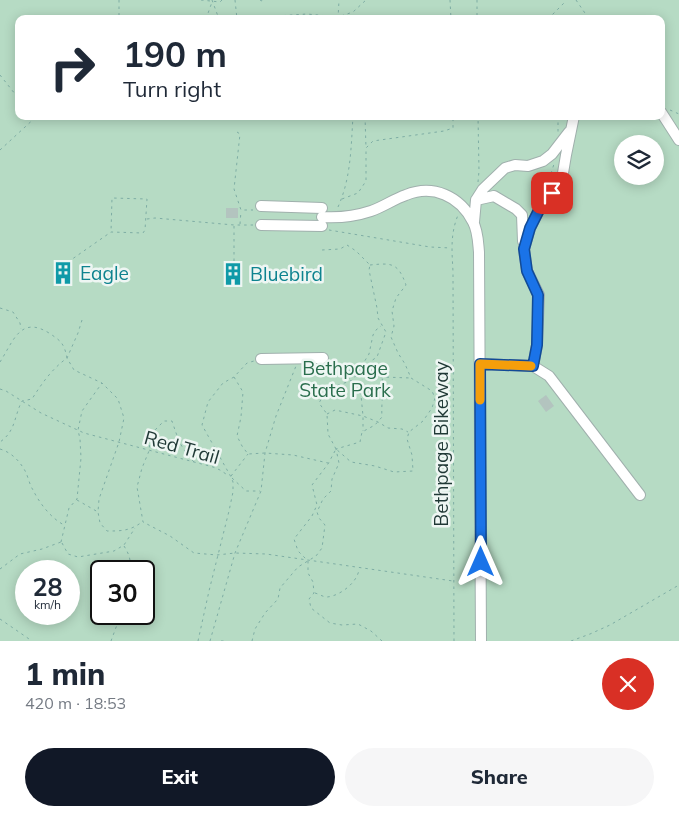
<!DOCTYPE html>
<meta charset="utf-8">
<style>
body{margin:0;font-family:Mulish,sans-serif;background:#f6f6f7;color:#1f2937;height:100vh;display:flex;flex-direction:column;font-size:19px;white-space:nowrap}
*{box-sizing:border-box;margin:0}
p{font-size:16px;color:#747a83}
.icon{flex:none;width:28px;height:28px;fill:none;stroke:currentColor;stroke-width:2;stroke-linecap:round;stroke-linejoin:round}
.map{position:relative;height:641px;overflow:hidden}
.details{display:flex;flex-direction:column;background:#fff;flex:1}
.details>*{flex:none}
.hud{position:absolute;left:15px;top:15px;width:650px;height:105px;border-radius:10px;box-shadow:0 2px 12px #0003;background:#fff;color:#1f2937;overflow:hidden}
.fabs{position:absolute;left:614px;top:135px;display:grid;gap:10px}
.fabs a{display:grid;place-items:center;width:50px;height:50px;border-radius:50%;background:#fff;box-shadow:0 2px 12px #0003;font-size:25px}
.speed{position:absolute;left:15px;top:560px;display:flex;gap:10px;font-size:25px;font-weight:700;text-align:center}
.speed>*{display:grid;place-content:center;width:65px;height:65px;border-radius:50%;background:#fff;box-shadow:0 2px 12px #0003;line-height:1}
.speed small{font-size:12px;font-weight:400}
.speed .limit{border:2px solid #111;border-radius:8px;background:#fff;color:#111}
.pin{position:absolute;display:grid;place-items:center;width:42px;height:42px;color:#fff;margin:-21px;border-radius:10px;box-shadow:0 2px 8px #0006}
.me{position:absolute;width:55px;margin:-28px;rotate:0deg;stroke-linejoin:round;filter:drop-shadow(0 0 4px #0008)}
.turn{display:flex;align-items:center;gap:18px;height:105px;padding:0 25px;font-size:22px}
.turn .icon{width:65px;height:65px;stroke-width:2.5}
.turn b{display:block;font-size:35px;line-height:42px}
.round{display:grid;place-items:center;flex:none;width:52px;height:52px;border-radius:26px;background:#f6f6f7}
.summary{display:flex;align-items:center;justify-content:space-between;height:85px;padding:0 25px}
h1{font-size:30px;font-weight:800;line-height:38px}
.button{display:flex;gap:10px;margin-top:auto;padding:10px 25px}
.button a{flex:1;height:58px;border-radius:30px;background:#111827;color:#fff;font-size:20px;font-weight:800;line-height:58px;text-align:center}
.button a+a{background:#f6f6f7;color:#1f2937}
.map>svg:first-child{display:block}
.green{fill:#b6dbc4;fill-rule:evenodd}
.building{fill:#b3c4bf}
.lines{fill:none;stroke-linecap:round;stroke-linejoin:round}
.minor-casing{stroke:#a0b0ad;stroke-width:12}
.path{stroke:#7eada4;stroke-width:1;stroke-dasharray:2.5 4;stroke-linecap:butt}
.minor{stroke:#fff;stroke-width:10}
.route-casing{stroke:#114b97;stroke-width:12}
.route{stroke:#1a73e8;stroke-width:9}
.slow{stroke:#f59e0b;stroke-width:9}
.labels{text-anchor:middle;stroke-width:5;stroke-linejoin:round;paint-order:stroke}
.culture-label{font-size:19px;fill:#0d838f;stroke:#eef6f3;text-anchor:start}
.park-label{font-size:19px;fill:#2a6e4d;stroke:#eef6f3}
.street-label{font-size:19px;fill:#1f3835;stroke:#eef6f3}
</style>
<div class="map">
<svg width="679" height="641" viewBox="0 0 679 641">
<rect width="100%" height="100%" fill="#dde9e5"/>
<path class="green" d="M 0,0 L 679,0 L 679,641 L 0,641 ZM 19,19 L 661,19 L 661,116 L 19,116 ZM 622,144 L 655,144 L 655,176 L 622,176 ZM 26,571 L 69,571 L 69,614 L 26,614 ZM 101,571 L 144,571 L 144,614 L 101,614 Z"/>
<path class="building" d="M 226,208 L 238,208 L 238,218 L 226,218 Z
M 66,264 L 72,272 L 60,282 L 54,274 Z
M 228,266 L 238,267 L 237,283 L 227,282 Z
M 546,395 L 554,406 L 546,412 L 538,401 Z"/>
<g class="lines">
<defs>
<path id="minor" d="M 661,112 L 679,140
M 476,200 L 483,189 L 505,168 L 515,165 L 528,166 L 543,161 L 552,154 L 569,132
M 261,206 L 322,208
M 322,217 C 338,218 356,216 371,211 C 383,207 394,199 406,195 C 433,184 460,196 473,222 C 478,231 478,242 479,252 L 481,641
M 474,222 L 476,200 L 494,196 L 516,209 L 522,215 L 523,241
M 261,225 L 322,226
M 261,359 L 323,358
M 480,364 L 533,366 L 549,376 L 640,495
M 533,366 L 537,345 L 539,295 L 527,271 L 524,249 L 530,228 L 543,202 L 561,185 L 566,155 L 574,116"/>
</defs>
<use href="#minor" class="minor-casing"/>
<path class="path" d="M 119,0 L 119,19
M 201,0 L 220,2 L 222,0
M 212,0 L 219,19
M 235,0 L 237,19
M 260,0 L 262,1 L 263,0
M 450,0 L 451,19
M 477,0 L 477,19
M 576,0 L 589,19
M 206,19 L 212,2
M 271,19 L 277,16 L 307,14 L 338,17 L 353,12 L 366,0
M 338,19 L 339,0
M 541,19 L 550,17 L 564,3 L 563,0
M 0,75 L 19,99
M 670,110 L 679,114
M 365,116 L 366,148
M 558,116 L 558,133
M 237,132 L 240,134 L 234,189 L 241,210 L 253,210
M 0,150 L 37,116
M 478,182 L 479,171 L 478,116
M 547,186 L 554,164
M 342,199 L 358,193 L 366,181 L 366,148 L 373,141 L 444,131 L 453,128 L 453,116
M 338,207 C 351,178 351,148 353,116
M 147,219 L 155,218 L 234,225 L 253,225
M 240,224 L 241,211
M 234,226 L 234,263
M 329,230 L 430,247 L 451,248
M 68,262 L 111,232 L 143,233 L 145,230 L 147,199 L 112,198 L 111,232
M 370,265 C 391,263 398,262 406,285 L 396,298 L 392,311 L 394,326 L 391,337 L 398,353 L 405,364 L 411,378 L 432,391 L 435,398 L 432,408 L 423,421 L 409,432 L 407,439 L 412,455 L 413,471 L 394,472 L 375,466 L 351,462 L 336,449 L 328,464 L 312,485 L 317,505 L 312,516 L 294,539 L 298,551 L 308,561 L 308,573 L 313,582 L 314,593 L 309,599 L 311,608 L 330,623 L 342,625 L 358,624 L 371,631 L 382,641
M 0,308 L 13,312 L 20,323 L 21,329
M 82,320 L 78,333 L 67,358 L 74,370 L 102,383
M 0,362 C 13,342 20,315 49,333 C 61,341 64,343 67,358 C 52,369 42,383 32,399 L 22,401 C 14,416 16,431 0,442
M 330,364 L 343,370 L 358,372 L 382,377 L 411,378
M 344,371 L 361,395 L 363,416 L 363,431
M 234,377 L 243,392 L 241,417 L 237,436 L 242,446 L 248,454 L 265,453 L 293,455 L 328,463
M 0,389 L 6,391 L 41,413 L 84,433 L 213,467 L 220,470 L 229,476
M 327,414 L 335,410 L 363,416 L 378,422 L 388,428 L 402,429 L 408,432
M 0,449 C 10,452 18,459 24,469 C 28,475 29,484 33,490 C 40,504 51,518 64,525
M 336,449 L 328,434 L 327,414 L 319,403 L 327,389 L 353,380 L 369,354 L 373,335 L 376,330 L 381,326
M 194,462 C 181,449 178,439 172,421 L 164,421 L 151,434 L 149,451 L 142,468 L 137,487 L 143,522 L 170,536 L 194,553 L 217,555 L 235,553 L 266,554 L 453,581
M 231,476 L 248,454
M 232,478 L 246,491 L 260,491
M 77,500 L 98,512
M 61,542 L 69,508 L 77,499 L 81,458 L 80,439 L 78,430 L 82,411 L 102,383 L 118,399 L 124,418 L 119,442 L 99,499 L 98,512 L 100,523 L 107,531 C 121,531 130,531 142,522
M 62,543 L 68,554 L 78,557 L 114,551 L 124,545 L 135,528
M 124,546 C 129,554 132,561 129,571
M 0,569 L 20,554 L 42,549 L 61,542
M 315,593 C 319,594 323,597 327,597 C 340,596 358,582 359,569
M 0,619 L 32,641
M 111,641 L 121,614
M 198,641 L 209,591 L 229,511 L 233,492 L 233,482 L 231,477 L 202,425 L 208,402 L 223,383 L 234,377 L 247,363 L 254,361
M 210,641 L 235,553 L 261,491 L 265,453 L 276,416 L 296,366
M 221,641 L 224,641
M 252,641 L 255,629 L 265,613 L 278,599 L 280,588 L 298,567 L 316,556 L 322,548 L 325,525 L 319,518 L 317,512 L 323,499 L 331,491 L 332,479 L 339,463 L 336,449 L 360,442 L 362,432 L 375,425 L 382,417 C 381,403 384,391 382,377 L 376,372 L 371,361 L 377,357 L 386,332 L 378,318 L 377,308 L 369,270 L 370,265 L 356,251 L 347,245 L 340,249 L 322,250
M 454,641 L 453,272 C 452,251 450,235 458,215
M 571,641 L 590,634 L 610,625 L 679,585"/>
<use href="#minor" class="minor"/>
</g>
<g class="lines">
<defs>
<path id="route" d="M 481,562 L 480,364 L 533,366 L 537,345 L 538,295 L 527,271 L 524,249 L 530,228 L 543,202 L 552,193"/>
</defs>
<use href="#route" class="route-casing"/>
<use href="#route" class="route"/>
<path class="slow" d="M 480,400 L 480,364 L 531,366"/>
</g>
<defs>
<symbol id="building-bare" viewBox="-9 -9 18 18"><path d="M-4-6H4V6H1V3H-1V6H-4ZM-2.5-4.3h1.7v1.8h-1.7ZM.8-4.3h1.7v1.8H.8ZM-2.5-1h1.7V.8h-1.7ZM.8-1h1.7V.8H.8Z" fill="#0f9aa8" stroke="#eef6f3" stroke-width="2.5" paint-order="stroke"/></symbol>
</defs>
<g fill-rule="evenodd">
<use href="#building-bare" x="47" y="257" width="32" height="32"/>
<use href="#building-bare" x="217" y="258" width="32" height="32"/>
</g>
<g class="labels">
<g class="culture-label">
<text x="80" y="280">Eagle</text>
<text x="250" y="281">Bluebird</text>
</g>
<g class="park-label">
<text x="345" y="375">Bethpage<tspan x="345" dy="22">State Park</tspan></text>
</g>
<g class="street-label">
<text transform="translate(441 444) rotate(-90)" y="7">Bethpage Bikeway</text>
<text transform="translate(182 447) rotate(16)" y="7">Red Trail</text>
</g>
</g>
</svg>
<div class="fabs">
<a><svg class="icon" aria-label="layers" viewBox="0 0 24 24"><path d="M12 4l9 5-9 5-9-5zM3 14l9 5 9-5"/></svg></a>
</div>
<div class="speed"><div>28<small>km/h</small></div><div class="limit">30</div></div>
<div class="pin" style="left:552px;top:193px;background:#d93025"><svg class="icon" aria-label="arrive" viewBox="0 0 24 24"><path d="M6 21V4h12l-3 4 3 4H6"/></svg></div>
<svg class="me" style="left:481px;top:562px" viewBox="-20 -20 40 40"><path d="M0-17L14 15 0 8-14 15z" fill="#1a73e8" stroke="#fff" stroke-width="4"/></svg>
<div class="hud">
<div class="turn"><svg class="icon" aria-label="right" viewBox="0 0 24 24"><path d="M7 20v-9h11M14 6l5 5-5 5"/></svg><div><b>190 m</b>Turn right</div></div>
</div>
</div>
<section class="details">
<div class="summary"><div><h1>1 min</h1><p>420 m · 18:53</p></div><a class="round" style="background:#d93025;color:#fff"><svg class="icon" aria-label="close" viewBox="0 0 24 24"><path d="M6 6l12 12M18 6L6 18"/></svg></a></div>
<div class="button"><a>Exit</a><a>Share</a></div>
</section>
